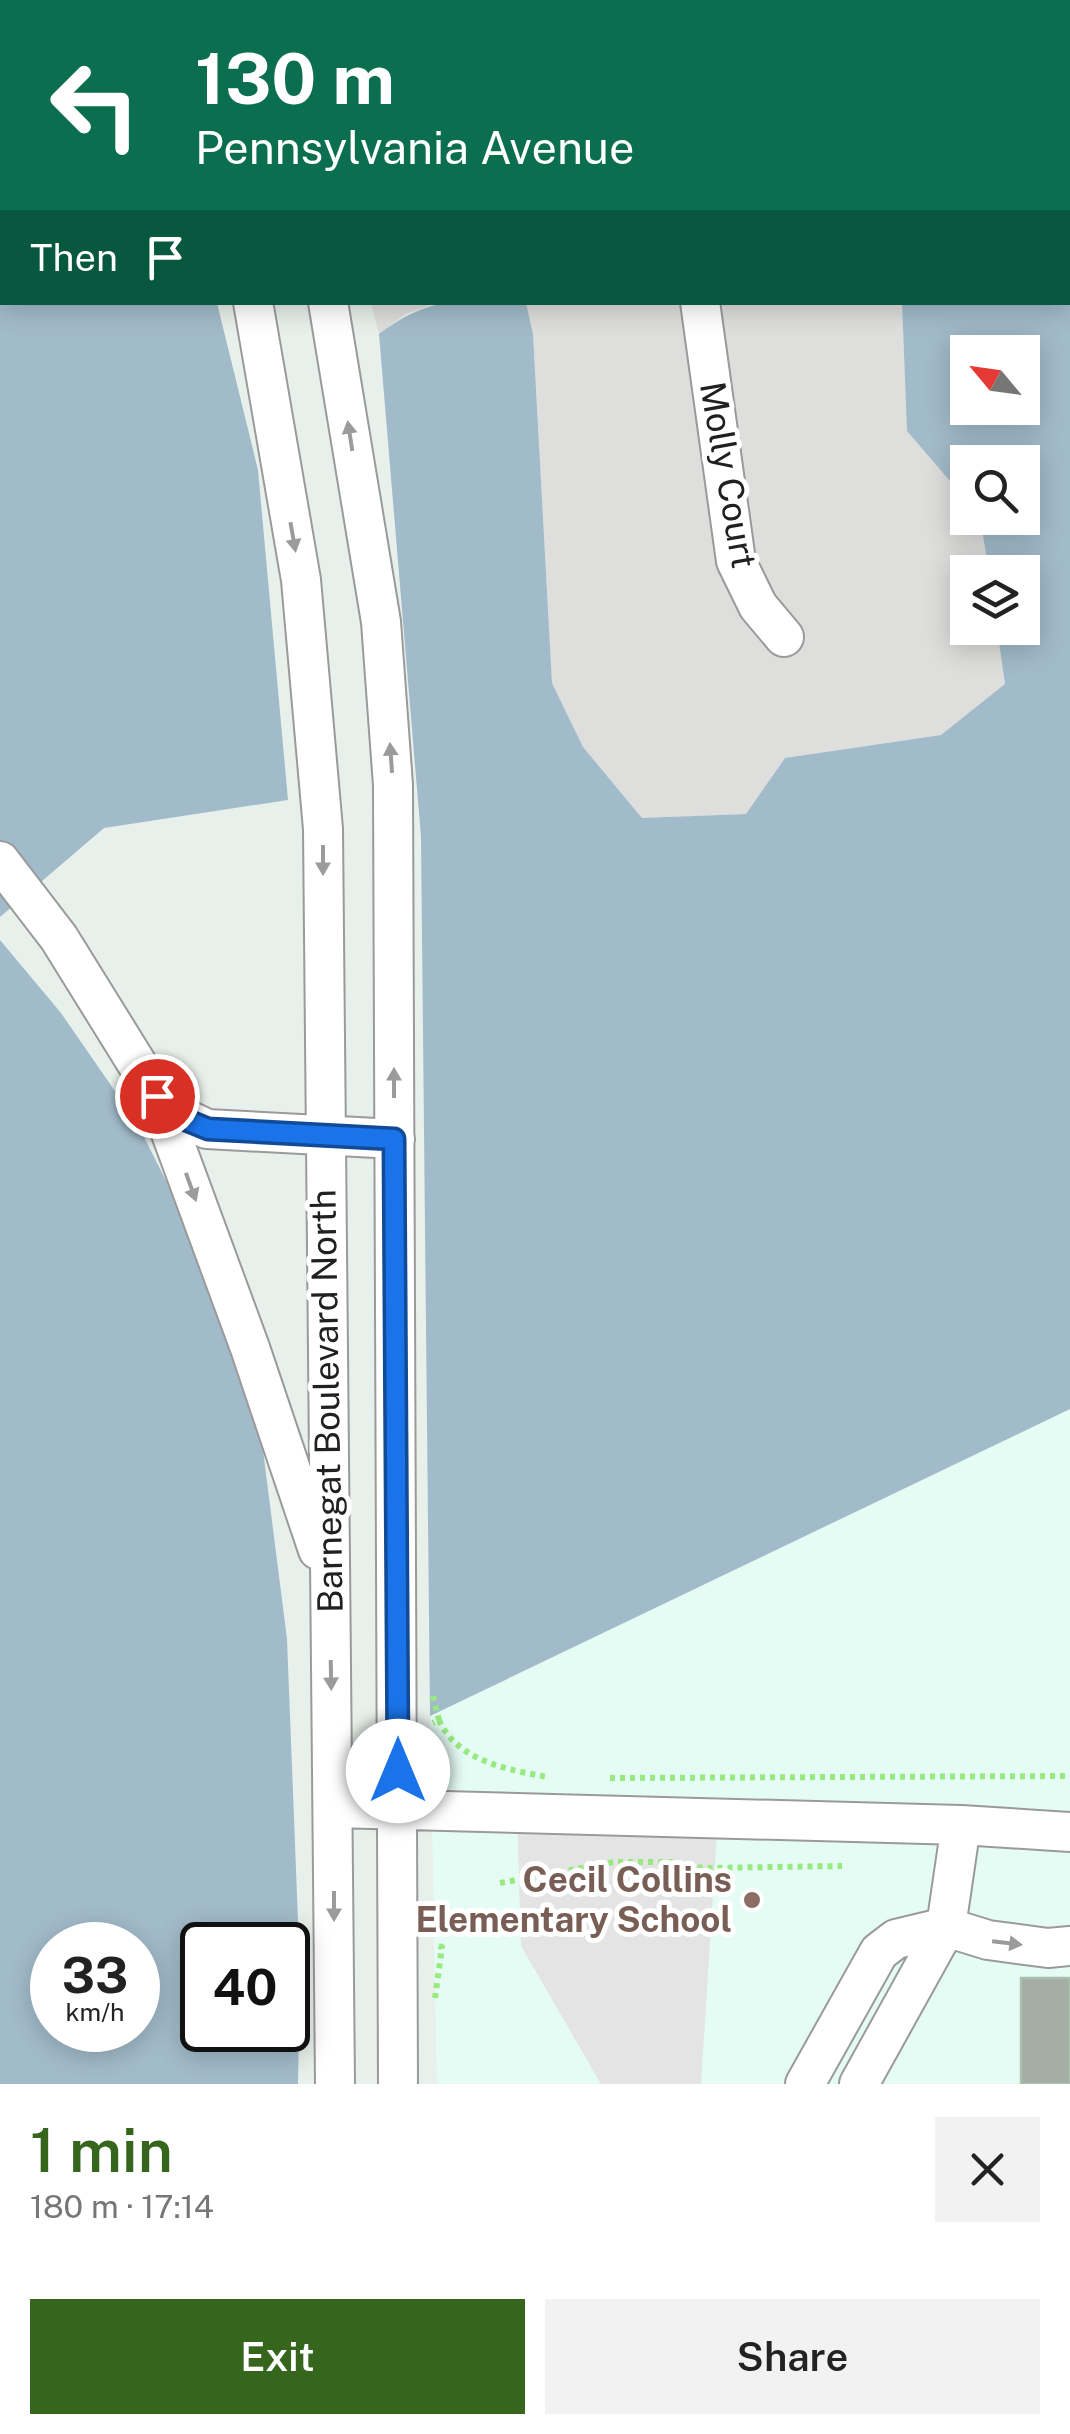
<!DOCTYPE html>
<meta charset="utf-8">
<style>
body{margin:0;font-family:"Public Sans",sans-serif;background:#f2f2f2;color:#222;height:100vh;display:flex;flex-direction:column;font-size:38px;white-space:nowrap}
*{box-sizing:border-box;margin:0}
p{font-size:32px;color:#767676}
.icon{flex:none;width:55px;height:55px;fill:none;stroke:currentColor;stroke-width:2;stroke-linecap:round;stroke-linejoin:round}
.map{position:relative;height:2084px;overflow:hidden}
.panel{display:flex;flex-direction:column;background:#fff;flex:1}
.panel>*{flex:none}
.banner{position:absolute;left:0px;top:0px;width:1070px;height:305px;box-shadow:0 5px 25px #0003;background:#0b6e4f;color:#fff;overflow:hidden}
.needle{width:65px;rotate:299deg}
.fabs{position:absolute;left:950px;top:335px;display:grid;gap:20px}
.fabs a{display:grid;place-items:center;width:90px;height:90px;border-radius:0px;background:#fff;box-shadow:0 5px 25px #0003;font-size:50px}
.speed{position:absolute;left:30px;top:1922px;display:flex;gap:20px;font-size:50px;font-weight:700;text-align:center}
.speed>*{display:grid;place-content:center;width:130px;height:130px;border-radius:50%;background:#fff;box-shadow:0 5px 25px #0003;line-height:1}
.speed small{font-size:25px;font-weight:400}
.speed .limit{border:5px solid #111;border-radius:15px;background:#fff;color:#111}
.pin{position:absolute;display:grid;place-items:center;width:85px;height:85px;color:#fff;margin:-42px;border:5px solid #fff;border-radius:50%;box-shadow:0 2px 10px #0007}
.me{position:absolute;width:110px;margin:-55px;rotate:0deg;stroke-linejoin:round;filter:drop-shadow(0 0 8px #0008)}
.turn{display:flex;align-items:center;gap:35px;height:210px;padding:0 30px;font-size:45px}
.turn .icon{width:130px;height:130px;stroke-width:2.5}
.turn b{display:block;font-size:70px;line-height:85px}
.then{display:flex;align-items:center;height:95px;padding:0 30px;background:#0003;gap:20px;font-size:38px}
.round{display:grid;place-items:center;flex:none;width:105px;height:105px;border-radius:0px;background:#f2f2f2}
.overview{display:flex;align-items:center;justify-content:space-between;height:170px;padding:0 30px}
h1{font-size:60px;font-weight:600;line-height:75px;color:#36661e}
.button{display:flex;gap:20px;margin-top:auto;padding:20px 30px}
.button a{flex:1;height:115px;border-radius:0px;background:#36661e;color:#fff;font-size:40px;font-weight:600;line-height:115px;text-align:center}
.button a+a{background:#f2f2f2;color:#222}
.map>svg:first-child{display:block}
.residential{fill:#dededd}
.education{fill:#e5fcf4}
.forest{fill:#a2bbca;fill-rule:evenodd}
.parking{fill:#e4e4e4}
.building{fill:#a4aea5;stroke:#acc0ae;stroke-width:2.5}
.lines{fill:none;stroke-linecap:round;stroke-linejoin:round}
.minor-casing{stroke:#9a9a9a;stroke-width:42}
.path{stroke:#98e97f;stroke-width:6;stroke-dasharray:5 5;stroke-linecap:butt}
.minor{stroke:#fff;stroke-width:38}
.oneway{fill:#9b9b9b}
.route-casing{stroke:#114b97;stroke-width:25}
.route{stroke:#1a73e8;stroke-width:18}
.education-dot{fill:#8d6e63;stroke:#fff;stroke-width:4}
.labels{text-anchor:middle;stroke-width:10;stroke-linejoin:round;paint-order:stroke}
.street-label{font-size:35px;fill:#202020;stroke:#fff}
.education-label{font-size:35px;font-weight:bold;fill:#785e54;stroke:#fff;text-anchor:end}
</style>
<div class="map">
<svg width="1070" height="2084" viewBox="0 0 1070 2084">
<rect width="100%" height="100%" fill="#e8f0eb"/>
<path class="residential" d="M 418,0 L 885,0 L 886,2 L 417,2 Z
M 371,303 L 437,303 L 407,313 L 379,334 Z
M 526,303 L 902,303 L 907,431 L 967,501 L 968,518 L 980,518 L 989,572 L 968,572 L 968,628 L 997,628 L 1006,684 L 941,735 L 785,758 L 747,814 L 642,818 L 583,747 L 552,683 L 533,334 Z"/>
<path class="education" d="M 1070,1409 L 1070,2084 L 437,2084 L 430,1716 Z"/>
<path class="forest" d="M 885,0 L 1070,0 L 1070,1409 L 430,1716 L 421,837 L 379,334 C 434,293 461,302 526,303 L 533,334 L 552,683 L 583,747 L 642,818 L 746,814 L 785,758 L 941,735 L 1005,684 L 997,628 L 1022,628 L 1022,572 L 989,572 L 980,518 L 1022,518 L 1022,462 L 968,462 L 967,501 L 907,431 L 902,303 L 1068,302 L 1068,2 ZM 968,352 L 1022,352 L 1022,408 L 968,408 Z
M 0,40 L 2,40 L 2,302 L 217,303 L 258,470 L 288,800 L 104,828 L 0,917 Z
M 0,940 L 61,1013 L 137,1123 L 250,1348 L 287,1639 L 300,1972 L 298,2084 L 0,2084 ZM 52,1945 L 138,1945 L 138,2030 L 52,2030 ZM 202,1945 L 288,1945 L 288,2030 L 202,2030 Z"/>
<path class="parking" d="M 517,1811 L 718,1817 L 701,2084 L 601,2084 L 521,1946 Z"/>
<path class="building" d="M 1021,1978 L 1070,1978 L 1070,2084 L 1021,2084 Z"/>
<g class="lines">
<defs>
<path id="minor" d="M 195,0 L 195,2
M 268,0 L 268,2
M 675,0 L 676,2
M 253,302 L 301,580 L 323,829 L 335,2084
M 328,302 L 381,622 L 393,785 L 398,2084
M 700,302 L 736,561 L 758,606 L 784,637
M 0,861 L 59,938 L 157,1096 L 186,1119 L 207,1129 L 395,1139
M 158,1098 L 250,1348 L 318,1550
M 334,1808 L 961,1825 L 1070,1832
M 805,2084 L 879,1952 L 896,1939 L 946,1927 L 988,1940 L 1048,1948 L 1070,1946
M 859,2084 L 946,1927 L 961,1825"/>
</defs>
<use href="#minor" class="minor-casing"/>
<path class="path" d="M 433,1696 L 439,1720 L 433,1723
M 439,1720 C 457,1761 508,1770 548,1777
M 610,1778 L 1070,1776
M 500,1883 L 614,1862 L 671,1862 L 703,1868 L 842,1866
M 435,1998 L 442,1947 L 435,1945"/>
<use href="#minor" class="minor"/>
</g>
<defs><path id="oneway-solid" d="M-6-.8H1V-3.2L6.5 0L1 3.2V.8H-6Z" transform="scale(2.5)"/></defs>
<g class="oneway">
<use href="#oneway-solid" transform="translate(350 436) rotate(-99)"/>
<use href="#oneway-solid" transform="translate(293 537) rotate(80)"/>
<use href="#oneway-solid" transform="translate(391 758) rotate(-94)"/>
<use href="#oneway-solid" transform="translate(323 860) rotate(90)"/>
<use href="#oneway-solid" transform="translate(394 1083) rotate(-90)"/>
<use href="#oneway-solid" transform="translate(191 1187) rotate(70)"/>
<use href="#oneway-solid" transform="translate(331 1675) rotate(89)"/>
<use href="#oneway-solid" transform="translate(334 1906) rotate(90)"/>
<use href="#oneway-solid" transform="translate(1007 1943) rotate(7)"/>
</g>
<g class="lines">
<defs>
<path id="route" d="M 157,1096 L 186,1120 L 208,1129 L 394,1139 L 398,1771"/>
</defs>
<use href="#route" class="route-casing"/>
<use href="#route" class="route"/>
</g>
<circle class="education-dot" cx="752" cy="1900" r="10"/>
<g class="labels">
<g class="street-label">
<text transform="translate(728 475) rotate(80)" y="12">Molly Court</text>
<text transform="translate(327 1401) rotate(-91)" y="12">Barnegat Boulevard North</text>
</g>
<g class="education-label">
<text x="732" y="1892">Cecil Collins<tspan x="732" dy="40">Elementary School</tspan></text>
</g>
</g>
</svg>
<div class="fabs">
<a><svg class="needle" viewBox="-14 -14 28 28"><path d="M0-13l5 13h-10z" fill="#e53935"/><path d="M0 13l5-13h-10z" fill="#767676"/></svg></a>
<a><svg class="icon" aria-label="search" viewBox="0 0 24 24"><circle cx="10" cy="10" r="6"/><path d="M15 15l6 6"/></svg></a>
<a><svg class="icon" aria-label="layers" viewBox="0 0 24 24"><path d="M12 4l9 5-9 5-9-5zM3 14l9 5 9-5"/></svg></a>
</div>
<div class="speed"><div>33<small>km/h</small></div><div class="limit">40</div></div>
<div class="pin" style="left:157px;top:1096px;background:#d93025"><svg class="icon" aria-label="arrive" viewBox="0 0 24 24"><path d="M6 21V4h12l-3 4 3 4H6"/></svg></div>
<svg class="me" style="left:398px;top:1771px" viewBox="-20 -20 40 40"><circle r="19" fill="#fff"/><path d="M0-13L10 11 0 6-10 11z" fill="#1a73e8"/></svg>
<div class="banner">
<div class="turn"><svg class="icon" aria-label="left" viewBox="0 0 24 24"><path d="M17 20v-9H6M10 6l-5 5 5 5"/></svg><div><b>130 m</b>Pennsylvania Avenue</div></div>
<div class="then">Then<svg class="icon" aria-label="arrive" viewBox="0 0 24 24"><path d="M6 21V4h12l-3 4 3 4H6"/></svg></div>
</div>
</div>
<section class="panel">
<div class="overview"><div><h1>1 min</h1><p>180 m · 17:14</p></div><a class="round"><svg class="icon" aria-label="close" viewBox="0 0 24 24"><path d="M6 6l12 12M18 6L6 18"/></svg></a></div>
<div class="button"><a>Exit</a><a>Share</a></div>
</section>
